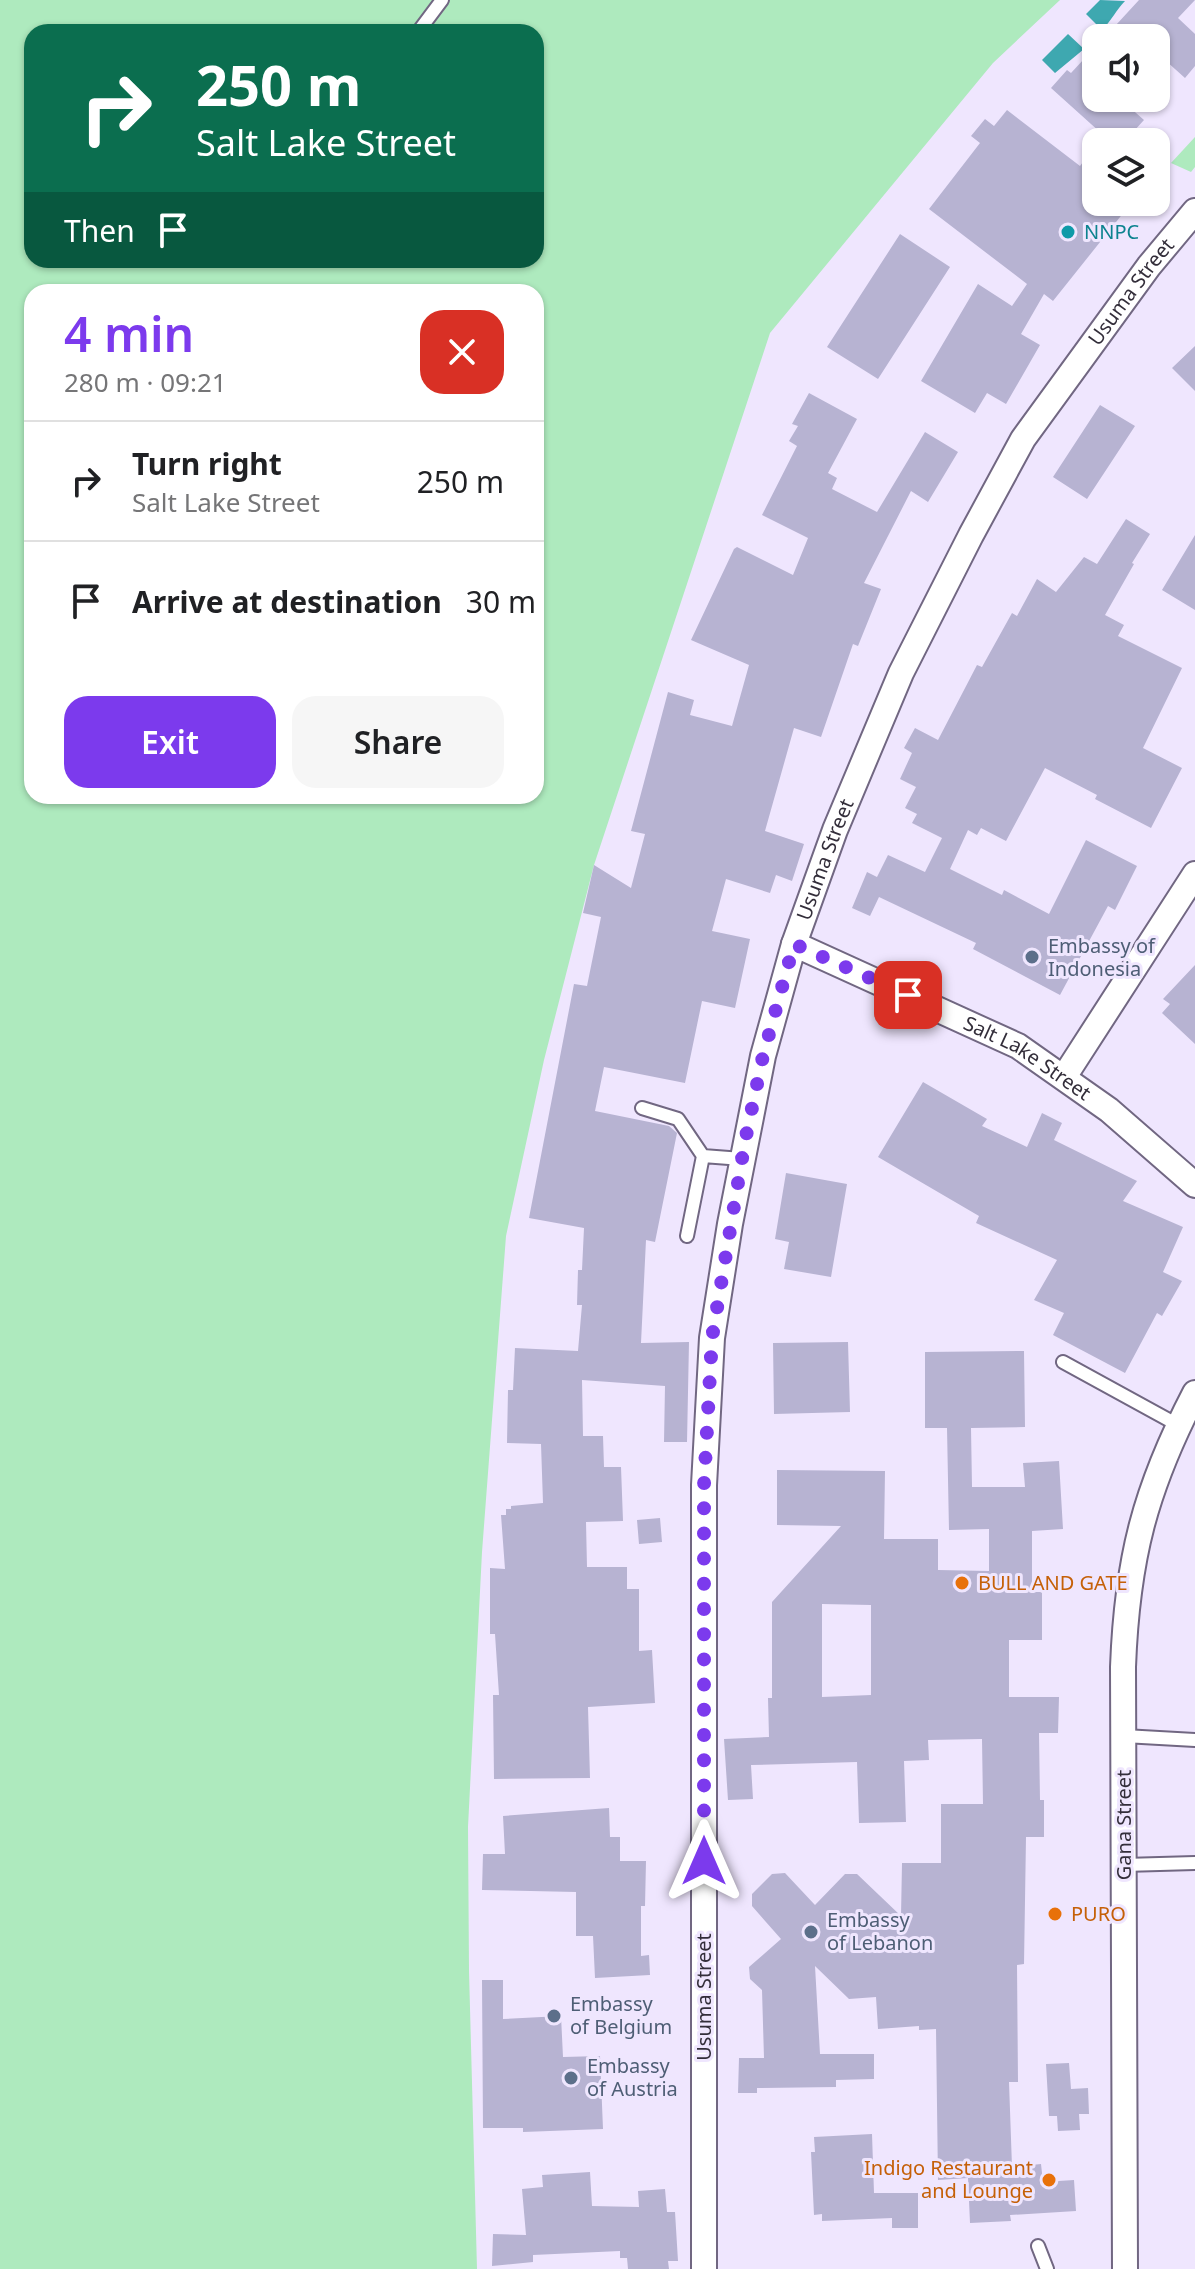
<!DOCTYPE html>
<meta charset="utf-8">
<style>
body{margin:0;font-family:"Noto Sans",sans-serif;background:#f6f6f6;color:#202124;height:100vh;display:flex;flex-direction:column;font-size:30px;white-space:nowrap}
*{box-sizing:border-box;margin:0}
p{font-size:26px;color:#757577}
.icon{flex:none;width:44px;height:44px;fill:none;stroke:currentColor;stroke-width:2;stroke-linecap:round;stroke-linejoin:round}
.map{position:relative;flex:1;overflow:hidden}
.panel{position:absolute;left:24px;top:284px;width:520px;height:520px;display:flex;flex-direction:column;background:#fff;border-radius:24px;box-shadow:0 2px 6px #0004}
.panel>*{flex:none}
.hud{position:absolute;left:24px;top:24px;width:520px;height:244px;border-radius:24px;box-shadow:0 2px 6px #0004;background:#0b6e4f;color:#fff;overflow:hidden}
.buttons{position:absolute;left:1082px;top:24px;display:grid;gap:16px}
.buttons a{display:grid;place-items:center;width:88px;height:88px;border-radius:16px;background:#fff;box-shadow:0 2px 6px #0004;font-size:40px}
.pin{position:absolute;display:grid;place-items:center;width:68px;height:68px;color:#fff;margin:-34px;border-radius:16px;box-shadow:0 4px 12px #0006}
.me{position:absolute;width:88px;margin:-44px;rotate:0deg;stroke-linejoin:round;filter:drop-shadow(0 0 6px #0008)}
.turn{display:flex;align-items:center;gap:28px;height:168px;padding:0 40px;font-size:36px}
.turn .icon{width:104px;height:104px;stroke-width:2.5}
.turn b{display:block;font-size:56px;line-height:68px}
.then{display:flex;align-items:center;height:76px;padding:0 40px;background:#0003;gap:16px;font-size:30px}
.round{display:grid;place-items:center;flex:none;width:84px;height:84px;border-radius:24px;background:#f6f6f6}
.overview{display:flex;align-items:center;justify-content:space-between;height:136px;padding:0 40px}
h1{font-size:48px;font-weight:600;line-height:60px;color:#7c3aed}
.cta{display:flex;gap:16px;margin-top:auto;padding:16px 40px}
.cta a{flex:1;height:92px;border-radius:24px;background:#7c3aed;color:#fff;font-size:32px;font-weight:600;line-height:92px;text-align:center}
.cta a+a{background:#f6f6f6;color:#202124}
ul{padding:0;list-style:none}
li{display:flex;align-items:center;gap:24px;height:120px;padding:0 40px;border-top:2px solid #e0e0e0}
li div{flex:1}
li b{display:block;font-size:30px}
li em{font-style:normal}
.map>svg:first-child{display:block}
.green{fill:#aeeabe;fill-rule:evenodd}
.water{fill:#3ea8b0}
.building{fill:#b7b3d2;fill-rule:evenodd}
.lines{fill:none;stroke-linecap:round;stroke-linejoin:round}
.lane-casing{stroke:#716782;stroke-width:16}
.street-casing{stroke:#716782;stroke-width:28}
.lane{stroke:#fff;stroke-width:12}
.street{stroke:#fff;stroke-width:24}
.route{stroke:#7c3aed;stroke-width:14;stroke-dasharray:0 25.2}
.culture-dot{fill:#0f9aa8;stroke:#efe6fe;stroke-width:3}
.service-dot{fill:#5c6f8a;stroke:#efe6fe;stroke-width:3}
.food-dot{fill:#e8710a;stroke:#efe6fe;stroke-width:3}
.labels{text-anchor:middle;stroke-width:6;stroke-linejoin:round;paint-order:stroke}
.culture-label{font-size:20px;fill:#0d838f;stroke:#efe6fe;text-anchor:start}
.street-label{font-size:20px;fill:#332e3a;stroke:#efe6fe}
.service-label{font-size:20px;fill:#4e5e75;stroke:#efe6fe;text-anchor:start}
.food-label{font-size:20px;fill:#c56008;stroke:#efe6fe;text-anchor:start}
</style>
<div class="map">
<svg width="1195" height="2269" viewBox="0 0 1195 2269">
<rect width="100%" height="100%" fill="#efe6fe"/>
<path class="green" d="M 0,0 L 1060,0 L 993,63 L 770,333 L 594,865 L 544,1060 L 506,1236 L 482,1552 L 468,1827 L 469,1971 L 477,2269 L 0,2269 ZM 32,32 L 536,32 L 536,260 L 32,260 ZM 32,292 L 536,292 L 536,796 L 32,796 Z
M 1195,137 L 1195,167 L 1191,172 L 1171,163 Z"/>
<path class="water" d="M 1100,0 L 1125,1 C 1116,10 1112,20 1102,30 L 1086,14 Z
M 1068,34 L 1084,49 L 1055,73 L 1042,60 Z"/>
<path class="building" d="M 1139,0 L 1195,0 L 1178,18 L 1195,34 L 1195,66 L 1185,78 L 1156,52 L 1156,38 L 1104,38 Z
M 1096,46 L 1096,98 L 1119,98 L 1144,120 L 1124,142 L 1111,142 L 1051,88 L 1067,70 L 1071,73 Z
M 1007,110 L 1080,166 L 1083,162 L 1096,173 L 1096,202 L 1132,202 L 1053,301 L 1044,294 L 1021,334 L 1040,345 L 1006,404 L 987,393 L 975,413 L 921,381 L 978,284 L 1012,306 L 1027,284 L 929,209 L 980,143 L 971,136 L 985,119 L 994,126 Z
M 900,234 L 950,267 L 878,379 L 827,347 Z
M 1195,346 L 1195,391 L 1172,368 Z
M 809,393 L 857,419 L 828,473 L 837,478 L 832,489 L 877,512 L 925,432 L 958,452 L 928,502 L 911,491 L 864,583 L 881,589 L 858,646 L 853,644 L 821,737 L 794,728 L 765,831 L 804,844 L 792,881 L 776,875 L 770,893 L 726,879 L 712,931 L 750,939 L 735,1008 L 702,1001 L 685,1083 L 604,1067 L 595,1111 L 669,1126 L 677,1133 L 655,1242 L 646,1240 L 641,1343 L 689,1342 L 687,1442 L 664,1442 L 665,1386 L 582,1380 L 583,1436 L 603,1436 L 604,1467 L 621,1467 L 623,1521 L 586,1522 L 587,1567 L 627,1567 L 627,1589 L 639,1589 L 639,1651 L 652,1650 L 655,1703 L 588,1707 L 590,1778 L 494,1779 L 493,1695 L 499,1695 L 495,1634 L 490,1634 L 490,1568 L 505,1569 L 501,1515 L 506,1515 L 506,1509 L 511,1509 L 511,1506 L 543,1503 L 541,1444 L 507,1443 L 508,1390 L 513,1390 L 515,1348 L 578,1351 L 582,1305 L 577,1305 L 578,1270 L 582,1270 L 584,1228 L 529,1218 L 574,984 L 587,986 L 601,917 L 583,913 L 594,865 L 631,888 L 645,834 L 631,831 L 668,692 L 694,700 L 690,715 L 732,726 L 749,665 L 691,640 L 734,549 L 737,547 L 793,575 L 808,538 L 762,515 L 797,446 L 789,441 L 798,426 L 792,424 Z
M 1100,405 L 1135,426 L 1087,499 L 1053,477 Z
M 1126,519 L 1150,534 L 1132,563 L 1134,564 L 1105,615 L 1124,625 L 1118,636 L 1182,668 L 1143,748 L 1182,768 L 1151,828 L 1095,799 L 1097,795 L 1045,768 L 1006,841 L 981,828 L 977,835 L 968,830 L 950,869 L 1002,895 L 1004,890 L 1049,914 L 1086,840 L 1137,866 L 1115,910 L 1108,906 L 1060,995 L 973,949 L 976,943 L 879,897 L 870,916 L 852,908 L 867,872 L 877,877 L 888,855 L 925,872 L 942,838 L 912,823 L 917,814 L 905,808 L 916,787 L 900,779 L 912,753 L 904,748 L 915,728 L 938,740 L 977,665 L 982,667 L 1012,613 L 1017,616 L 1037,579 L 1056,592 L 1084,557 L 1097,564 Z
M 1195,535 L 1195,610 L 1162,590 Z
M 1195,965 L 1195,1044 L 1162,1013 L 1170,1004 L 1163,999 Z
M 923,1082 L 987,1119 L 982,1126 L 1027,1147 L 1042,1113 L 1062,1123 L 1054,1140 L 1137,1181 L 1123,1201 L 1183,1227 L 1163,1272 L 1182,1281 L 1162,1316 L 1157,1313 L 1125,1373 L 1053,1335 L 1064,1313 L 1034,1300 L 1057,1260 L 976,1223 L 979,1216 L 878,1157 Z
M 786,1173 L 847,1184 L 831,1277 L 784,1269 L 789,1242 L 775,1239 Z
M 848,1342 L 850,1412 L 774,1414 L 773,1343 Z
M 1024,1351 L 1025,1427 L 971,1428 L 972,1487 L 1025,1487 L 1023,1463 L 1059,1461 L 1063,1529 L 1032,1531 L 1032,1592 L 1042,1592 L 1042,1640 L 1009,1640 L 1009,1697 L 1059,1697 L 1058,1733 L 1039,1733 L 1040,1800 L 1044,1800 L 1044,1837 L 1026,1837 L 1024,1964 L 1017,1965 L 1018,2082 L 1009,2082 L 1012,2167 L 1041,2164 L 1043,2182 L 1074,2180 L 1076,2211 L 1010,2215 L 1011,2221 L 970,2223 L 968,2178 L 938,2180 L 936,2029 L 919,2030 L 919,2026 L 878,2029 L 876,1997 L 849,1999 L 815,1966 L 820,2054 L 874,2054 L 874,2079 L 836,2080 L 836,2087 L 757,2088 L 757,2093 L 738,2093 L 739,2058 L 764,2058 L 762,1990 L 750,1979 L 749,1967 L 781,1939 L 752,1906 L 752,1894 L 772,1874 L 785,1873 L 815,1905 L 845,1874 L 857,1874 L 901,1916 L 902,1863 L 941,1863 L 941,1804 L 983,1804 L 982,1739 L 928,1740 L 929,1760 L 904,1761 L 906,1822 L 859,1823 L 857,1762 L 751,1765 L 753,1799 L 728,1800 L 724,1739 L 769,1737 L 768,1698 L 772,1698 L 772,1602 L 841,1526 L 777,1525 L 777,1470 L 885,1471 L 884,1539 L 938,1539 L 938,1570 L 989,1571 L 989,1529 L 949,1530 L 947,1428 L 925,1428 L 925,1352 ZM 822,1604 L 871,1605 L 871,1695 L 822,1697 Z
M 660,1518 L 662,1542 L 639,1544 L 637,1520 Z
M 609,1808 L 610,1837 L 620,1837 L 620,1861 L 646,1861 L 645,1906 L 641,1906 L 641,1956 L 649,1955 L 650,1975 L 595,1978 L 593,1936 L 576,1936 L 576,1892 L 482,1890 L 483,1854 L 505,1854 L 503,1816 Z
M 482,1980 L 503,1980 L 503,2019 L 561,2016 L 563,2057 L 600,2056 L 603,2129 L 523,2132 L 523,2128 L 483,2128 Z
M 1069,2063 L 1071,2089 L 1088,2088 L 1089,2114 L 1079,2114 L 1080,2130 L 1058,2131 L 1057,2116 L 1049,2116 L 1046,2064 Z
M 872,2134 L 874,2193 L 918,2193 L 918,2228 L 892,2228 L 892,2218 L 822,2221 L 822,2214 L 814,2215 L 811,2152 L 815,2152 L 814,2137 Z
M 590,2172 L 592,2206 L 639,2207 L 638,2191 L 665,2189 L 667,2212 L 675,2212 L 678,2261 L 668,2261 L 669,2269 L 628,2269 L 627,2258 L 620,2258 L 620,2251 L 533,2255 L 533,2262 L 492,2266 L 493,2234 L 526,2235 L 522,2189 L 543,2187 L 542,2175 Z"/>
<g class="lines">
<defs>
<path id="lane" d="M 418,32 L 442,0
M 642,1108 L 678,1119 L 703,1156 L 742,1159
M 687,1236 L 703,1156
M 1063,1362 L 1178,1425
M 1124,1736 L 1195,1740
M 1124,1865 L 1195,1863
M 1038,2246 L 1047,2269"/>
<g id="street">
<path id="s1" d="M 794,944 L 1018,1046 L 1109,1110 L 1195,1185"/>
<path d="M 1064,1077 L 1195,874"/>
<path id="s2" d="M 704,2269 L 704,1485 L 712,1338 L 730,1224 L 763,1056 L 794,944 L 835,830 L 901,673 L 971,535 L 1023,439 L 1149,266 L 1195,211"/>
<path d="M 1125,2269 L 1123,1667 C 1127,1559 1145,1489 1195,1393"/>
</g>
</defs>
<use href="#lane" class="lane-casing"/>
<use href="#street" class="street-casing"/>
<use href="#lane" class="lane"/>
<use href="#street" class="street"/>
</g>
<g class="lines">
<path class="route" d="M 704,1861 L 704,1485 L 712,1338 L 745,1141 L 763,1056 L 794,944 L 908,995"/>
</g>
<circle class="culture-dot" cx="1068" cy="232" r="8"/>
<g class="service-dot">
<circle cx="1032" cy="957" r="8"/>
<circle cx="811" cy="1932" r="8"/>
<circle cx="554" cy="2016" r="8"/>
<circle cx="571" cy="2078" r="8"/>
</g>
<g class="food-dot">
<circle cx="962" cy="1583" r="8"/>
<circle cx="1055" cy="1914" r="8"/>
<circle cx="1049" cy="2180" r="8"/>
</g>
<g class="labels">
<g class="culture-label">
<text x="1084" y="239">NNPC</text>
</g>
<g class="street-label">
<text dy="7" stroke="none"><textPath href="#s2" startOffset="2072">Usuma Street</textPath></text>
<text dy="7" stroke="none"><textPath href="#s2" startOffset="1424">Usuma Street</textPath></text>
<text dy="7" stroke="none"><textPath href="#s1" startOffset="260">Salt Lake Street</textPath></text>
<text transform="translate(1124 1825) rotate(-90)" y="7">Gana Street</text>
<text transform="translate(704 1997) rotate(-90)" y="7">Usuma Street</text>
</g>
<g class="service-label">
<text x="1048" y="953">Embassy of<tspan x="1048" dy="23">Indonesia</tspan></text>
<text x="827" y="1927">Embassy<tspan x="827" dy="23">of Lebanon</tspan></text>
<text x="570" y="2011">Embassy<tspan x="570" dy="23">of Belgium</tspan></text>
<text x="587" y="2073">Embassy<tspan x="587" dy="23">of Austria</tspan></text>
</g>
<g class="food-label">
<text x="978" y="1590">BULL AND GATE</text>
<text x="1071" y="1921">PURO</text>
<text x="1033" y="2175" text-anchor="end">Indigo Restaurant<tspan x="1033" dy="23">and Lounge</tspan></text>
</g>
</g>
</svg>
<div class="buttons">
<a><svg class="icon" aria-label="sound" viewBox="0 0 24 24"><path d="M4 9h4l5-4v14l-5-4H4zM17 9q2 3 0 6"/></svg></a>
<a><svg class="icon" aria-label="layers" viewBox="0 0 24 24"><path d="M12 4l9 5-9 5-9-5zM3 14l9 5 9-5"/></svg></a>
</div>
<div class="pin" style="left:908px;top:995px;background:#d93025"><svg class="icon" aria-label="arrive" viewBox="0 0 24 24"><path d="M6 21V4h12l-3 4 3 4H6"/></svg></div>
<svg class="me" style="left:704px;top:1861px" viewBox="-20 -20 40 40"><path d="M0-17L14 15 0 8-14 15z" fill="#7c3aed" stroke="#fff" stroke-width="4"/></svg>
<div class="hud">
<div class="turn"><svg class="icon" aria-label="right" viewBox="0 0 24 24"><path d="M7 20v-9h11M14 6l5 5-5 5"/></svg><div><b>250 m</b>Salt Lake Street</div></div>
<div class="then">Then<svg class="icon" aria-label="arrive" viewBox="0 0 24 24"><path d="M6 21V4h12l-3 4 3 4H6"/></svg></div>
</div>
<section class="panel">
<div class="overview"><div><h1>4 min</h1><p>280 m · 09:21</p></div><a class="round" style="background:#d93025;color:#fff"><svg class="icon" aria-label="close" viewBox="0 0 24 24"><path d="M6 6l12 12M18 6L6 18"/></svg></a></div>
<ul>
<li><svg class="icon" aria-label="right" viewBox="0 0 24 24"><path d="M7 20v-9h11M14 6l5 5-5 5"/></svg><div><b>Turn right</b><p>Salt Lake Street</p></div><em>250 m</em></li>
<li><svg class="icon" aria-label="arrive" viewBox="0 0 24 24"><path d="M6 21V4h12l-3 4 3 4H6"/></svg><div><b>Arrive at destination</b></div><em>30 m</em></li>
</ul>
<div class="cta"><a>Exit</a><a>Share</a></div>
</section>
</div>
